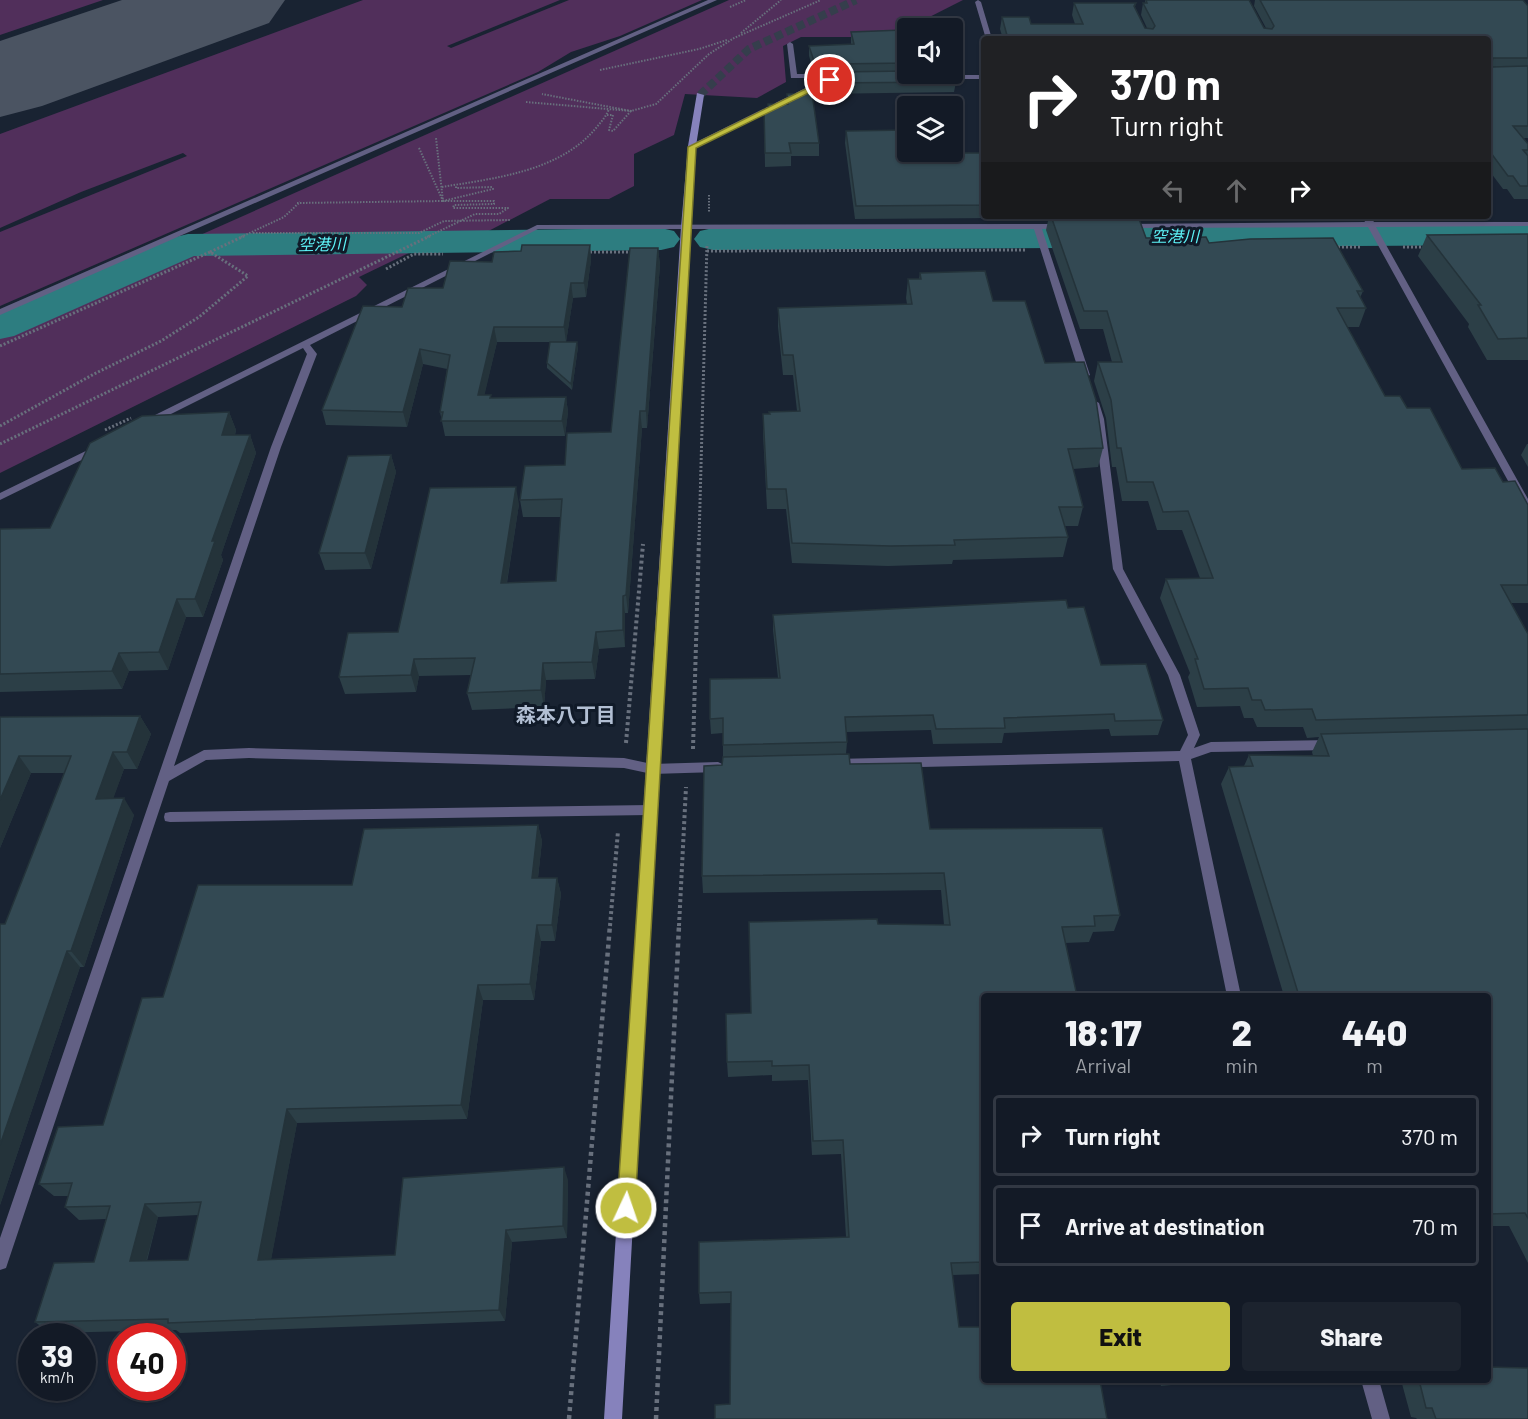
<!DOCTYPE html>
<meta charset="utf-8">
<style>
body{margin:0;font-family:Barlow,"Noto Sans JP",sans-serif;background:#1c232e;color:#f1f3f6;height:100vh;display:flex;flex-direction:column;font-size:22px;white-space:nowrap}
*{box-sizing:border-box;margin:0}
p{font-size:20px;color:#9da1a7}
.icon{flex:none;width:33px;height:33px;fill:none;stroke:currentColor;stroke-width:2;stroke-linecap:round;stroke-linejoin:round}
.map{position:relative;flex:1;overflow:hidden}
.panel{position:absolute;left:981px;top:993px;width:510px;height:390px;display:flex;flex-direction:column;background:#131a26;border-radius:6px;box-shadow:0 2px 4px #0004,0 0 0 2px #323843}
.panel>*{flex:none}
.banner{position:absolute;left:981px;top:36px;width:510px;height:183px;border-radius:6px;box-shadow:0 2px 4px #0004,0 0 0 2px #323843;background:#202124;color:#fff;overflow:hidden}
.controls{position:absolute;left:897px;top:18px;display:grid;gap:12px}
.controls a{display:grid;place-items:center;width:66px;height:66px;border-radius:6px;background:#131a26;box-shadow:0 2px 4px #0004,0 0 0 2px #323843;font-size:30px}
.speed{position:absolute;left:18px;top:1323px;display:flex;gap:12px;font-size:30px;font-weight:700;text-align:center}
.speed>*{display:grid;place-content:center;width:78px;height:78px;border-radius:50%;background:#131a26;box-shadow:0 2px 4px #0004,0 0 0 2px #323843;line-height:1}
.speed small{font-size:15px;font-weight:400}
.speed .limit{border:9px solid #d22;background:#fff;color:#111}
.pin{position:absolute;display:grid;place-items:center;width:51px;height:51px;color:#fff;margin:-26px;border:3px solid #fff;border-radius:50%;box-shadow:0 2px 6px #0007}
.me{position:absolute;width:66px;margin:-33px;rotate:3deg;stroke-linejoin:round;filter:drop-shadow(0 0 4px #0008)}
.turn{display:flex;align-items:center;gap:21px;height:126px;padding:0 30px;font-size:27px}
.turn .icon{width:78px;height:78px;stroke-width:2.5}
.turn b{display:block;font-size:42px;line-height:51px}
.lanes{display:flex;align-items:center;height:57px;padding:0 30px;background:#0003;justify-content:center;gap:30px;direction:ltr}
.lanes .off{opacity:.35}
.eta{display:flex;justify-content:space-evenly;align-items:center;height:102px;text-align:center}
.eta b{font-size:36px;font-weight:800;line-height:42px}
.action{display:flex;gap:12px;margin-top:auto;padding:12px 30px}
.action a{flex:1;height:69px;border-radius:6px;background:#c0be40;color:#111;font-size:24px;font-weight:800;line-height:69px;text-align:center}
.action a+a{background:#1c232e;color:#f1f3f6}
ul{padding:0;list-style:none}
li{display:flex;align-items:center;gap:18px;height:81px;margin:0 12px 9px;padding:0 18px;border:3px solid #323843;border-radius:6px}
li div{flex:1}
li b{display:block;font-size:22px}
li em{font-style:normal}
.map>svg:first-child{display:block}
.green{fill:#512f5b}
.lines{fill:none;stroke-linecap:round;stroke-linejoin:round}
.river{fill:#2d7d80;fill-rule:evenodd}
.taxiway{fill:#4b5462;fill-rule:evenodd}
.runway{fill:#4b5462;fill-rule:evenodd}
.secondary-tunnel{stroke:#353e4c;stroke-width:8;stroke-dasharray:8 4;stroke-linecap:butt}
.path-far3{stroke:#68707d;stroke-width:2;stroke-dasharray:1.5 1.5;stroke-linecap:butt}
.path-far2{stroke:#68707d;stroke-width:3;stroke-dasharray:2 2;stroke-linecap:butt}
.path-far1{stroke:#68707d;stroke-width:4;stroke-dasharray:3 3;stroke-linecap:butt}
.path{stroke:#68707d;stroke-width:4.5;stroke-dasharray:4 4;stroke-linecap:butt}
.lane{fill:#626084;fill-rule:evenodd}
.street{fill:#626084;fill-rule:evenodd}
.secondary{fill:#8682bc;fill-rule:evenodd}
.wall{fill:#2c3f47;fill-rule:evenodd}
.shaded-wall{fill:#24333a}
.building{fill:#334953;stroke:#24333a;stroke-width:1.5;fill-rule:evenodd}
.route{fill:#c0be40;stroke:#7d7c2a;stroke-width:1.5}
.labels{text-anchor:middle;stroke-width:6;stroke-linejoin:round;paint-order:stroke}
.far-water-label{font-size:16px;font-style:italic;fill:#5ef5f9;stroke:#101a28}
.neighbourhood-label{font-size:20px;font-weight:bold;fill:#b2bfd3;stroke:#101a28}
</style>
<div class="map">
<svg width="1528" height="1419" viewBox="0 0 1528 1419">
<rect width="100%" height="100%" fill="#192332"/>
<path class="green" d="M 0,0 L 103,0 L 0,35 Z
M 363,0 L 560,0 L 447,46 L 451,48 L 569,0 L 702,0 L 620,36 L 571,52 L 538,72 L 0,306 L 0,232 L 187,156 L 183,153 L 81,192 L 0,228 L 0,134 Z
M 729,0 L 963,0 L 890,37 L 801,37 L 783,46 L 786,82 L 757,98 L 685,94 L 674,135 L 634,154 L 634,186 L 609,199 L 550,199 L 454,249 L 415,250 L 359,277 L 367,285 L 356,296 L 0,473 L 0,324 Z"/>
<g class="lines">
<path class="river" d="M 1528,223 L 1528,245 L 713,250 L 700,247 L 694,239 L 700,231 L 713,228 Z
M 661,228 L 674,231 L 680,239 L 674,247 L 661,250 L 194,256 L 14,336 L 0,339 L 0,312 L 175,237 L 188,234 Z"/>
<path class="taxiway" d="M 88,36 L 105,40 L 111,50 L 105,60 L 0,91 L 0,62 Z"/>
<path class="runway" d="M 122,0 L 285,0 L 269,23 L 42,106 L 0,117 L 0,41 Z"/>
<path class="secondary-tunnel" d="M 700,95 L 749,49 L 856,0"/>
<path class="path-far3" d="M 730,7 L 746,0
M 741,33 L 781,0
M 600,70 L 699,49 L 727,40
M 526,102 L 631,111 L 542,94
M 607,115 L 613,115 L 609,130 L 613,131 L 631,111 L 656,104 L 709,54 L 734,38 L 821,0
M 419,148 L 443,201 L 436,138
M 442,187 C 495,178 559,172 596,128 C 601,122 606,117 609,109
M 709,195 L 709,212
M 297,203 L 443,201
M 253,233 L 419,233 L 444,221 L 510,220
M 241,237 L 284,217 L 300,202
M 427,237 L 475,214 L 499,214 L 508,208 L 453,208 L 454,205 L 494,204 L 494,201 L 443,201 L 493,189 L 492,187 L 456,188 L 456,185"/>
<path class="path-far2" d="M 1334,247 L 1362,247
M 1403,247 L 1425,247
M 707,251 L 1026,250
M 586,252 L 632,252
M 386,269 L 414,254 L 443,254
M 0,346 L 210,252
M 0,426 L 94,374 L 161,341 L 199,317 L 248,276 L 210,252 L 244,236
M 105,430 L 131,418
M 0,444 L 430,236
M 699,540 L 707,244"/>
<path class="path-far1" d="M 626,743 L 643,544
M 693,749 L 699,538
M 610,926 L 618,831
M 679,926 L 686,787"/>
<path class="path" d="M 569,1419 L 610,925
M 656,1419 L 679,925"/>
<path class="lane" d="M 708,0 L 717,0 L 0,315 L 0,309 Z
M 790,42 L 793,44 L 797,74 L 823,74 L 833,77 L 833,81 L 822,78 L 791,78 L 787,44 Z"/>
<path class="street" d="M 978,0 L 981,2 L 992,39 L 986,39 L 975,2 Z
M 937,75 L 984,75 L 984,79 L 940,79 L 936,77 Z
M 830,76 L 837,78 L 695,148 L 688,146 Z
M 1362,216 L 1370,216 L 1374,222 L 1528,222 L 1528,226 L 1376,227 L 1528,499 L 1528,511 L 1523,508 L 1368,227 L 1125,228 L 1121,226 L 1125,224 L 1365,222 Z
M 1066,224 L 1066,228 L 1063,228 L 1042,229 L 1090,375 L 1085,378 L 1080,375 L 1034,229 L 538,229 L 310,345 L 317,354 L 281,447 L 174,766 L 204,750 L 249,748 L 624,758 L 652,764 L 718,762 L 722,764 L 724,767 L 722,770 L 718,772 L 652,774 L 624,768 L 249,758 L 206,760 L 169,781 L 8,1262 L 6,1268 L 0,1270 L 0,1238 L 271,447 L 307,354 L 303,348 L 151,424 L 145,424 L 145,420 L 537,225 Z
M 1094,400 L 1099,403 L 1104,419 L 1123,569 L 1180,675 L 1200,735 L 1194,748 L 1211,742 L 1332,740 L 1336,742 L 1338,745 L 1336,748 L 1332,750 L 1211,752 L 1191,759 L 1241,996 L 1227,996 L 1179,761 L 835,769 L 831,767 L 829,764 L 831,761 L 835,759 L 1180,751 L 1188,735 L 1168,675 L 1113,569 L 1094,419 L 1089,403 Z
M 98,445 L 102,446 L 102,450 L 0,500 L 0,493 Z
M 650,805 L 655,806 L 656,810 L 655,814 L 650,815 L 170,822 L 165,821 L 164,817 L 165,813 L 170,812 Z
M 1361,1380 L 1379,1380 L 1390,1419 L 1372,1419 Z"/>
<path class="secondary" d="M 697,93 L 704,95 L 696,146 L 689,227 L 622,1419 L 604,1419 L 681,227 L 688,146 Z"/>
</g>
<path class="wall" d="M 1145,0 L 1266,28 L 1254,6 L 1255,0 L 1523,0 L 1528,6 L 1528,138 L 1524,138 L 1528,144 L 1528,199 L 1514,199 L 1507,189 L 1503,189 L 1488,169 L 1488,39 L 1003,39 L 1000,29 L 1002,17 L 1031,24 L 1075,24 L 1072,15 L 1074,3 L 1136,3 L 1135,7 L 1145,28 L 1147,28 L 1141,15 L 1143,3 L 1145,3 Z
M 908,30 L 908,74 L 956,82 L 954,92 L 820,94 L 819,90 L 819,80 L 831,74 L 814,72 L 809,56 L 809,46 L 851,44 L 851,32 Z
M 787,94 L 819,143 L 819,156 L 791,156 L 791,166 L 765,167 L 764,109 L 768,109 L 787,104 Z
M 846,131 L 908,152 L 984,153 L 984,216 L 999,216 L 997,218 L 855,219 L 845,143 Z
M 1042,216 L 1138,216 L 1146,238 L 1209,243 L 1363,291 L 1360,298 L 1366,308 L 1359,327 L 1347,327 L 1385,396 L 1407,408 L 1462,469 L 1503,482 L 1528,505 L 1528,603 L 1511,603 L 1528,634 L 1528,1263 L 1509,1226 L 1488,1226 L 1488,996 L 1284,996 L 1221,784 L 1229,767 L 1244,766 L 1249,755 L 1313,756 L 1312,752 L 1319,737 L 1307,738 L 1303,727 L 1257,727 L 1253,718 L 1244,718 L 1240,706 L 1197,707 L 1188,677 L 1190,673 L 1160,598 L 1166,579 L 1200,578 L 1182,530 L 1157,530 L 1148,501 L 1122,501 L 1116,467 L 1112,467 L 1106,418 L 1094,381 L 1098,362 L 1112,362 L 1103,329 L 1080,329 L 1046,230 L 1048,221 L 1043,221 Z
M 1528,234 L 1528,360 L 1487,360 L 1468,327 L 1469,324 L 1418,256 L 1427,235 Z
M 590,245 L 591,260 L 586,297 L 573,298 L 566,342 L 578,347 L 572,390 L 547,368 L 547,363 L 550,342 L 497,342 L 484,395 L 491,395 L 491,398 L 566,397 L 568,412 L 565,436 L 445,436 L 440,412 L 447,369 L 423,364 L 407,427 L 326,425 L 322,410 L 402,307 L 443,288 L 492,262 L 521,251 Z
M 658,248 L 660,265 L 647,428 L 642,428 L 628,613 L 625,613 L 625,647 L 599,649 L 595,679 L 546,680 L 544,707 L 472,710 L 467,693 L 471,675 L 419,676 L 416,692 L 345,694 L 339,677 L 398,632 L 519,504 L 507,583 L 556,581 L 561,517 L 523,517 L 520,500 L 611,432 Z
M 920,273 L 993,301 L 1045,363 L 1103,448 L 1098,467 L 1073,469 L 1083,507 L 1078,526 L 1065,526 L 1068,537 L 1063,557 L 953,560 L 952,564 L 888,566 L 792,563 L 786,509 L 767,509 L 763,434 L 763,414 L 769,414 L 769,412 L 797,411 L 793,375 L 783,375 L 778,327 L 778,308 L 907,304 L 906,298 L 908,279 L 919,279 Z
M 229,412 L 236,430 L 235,435 L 250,435 L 256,453 L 221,555 L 223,560 L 203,617 L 186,617 L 168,670 L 129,671 L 122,689 L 0,692 L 0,529 L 50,528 Z
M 1527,444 L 1528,444 L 1528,467 L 1521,455 Z
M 391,455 L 396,472 L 371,569 L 325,570 L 319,553 Z
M 1068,608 L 1101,665 L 1163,720 L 1158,735 L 1111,736 L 1109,729 L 1004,733 L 1002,743 L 933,744 L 931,730 L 847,732 L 847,742 L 846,754 L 850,764 L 930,829 L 1120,915 L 1114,931 L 1093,932 L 1089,942 L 1065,943 L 984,996 L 984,1274 L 953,1275 L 730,1404 L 731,1303 L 700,1304 L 699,1293 L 846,1237 L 841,1154 L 812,1155 L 808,1080 L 772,1081 L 772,1075 L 728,1077 L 727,1062 L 751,1013 L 878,924 L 944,925 L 941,890 L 703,893 L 702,876 L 723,757 L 723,733 L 711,734 L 710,719 L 778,678 L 773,630 L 773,615 Z
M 140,716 L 151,734 L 137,769 L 124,769 L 113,798 L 134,815 L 84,967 L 80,967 L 0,1205 L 0,924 L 5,924 L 64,773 L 31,773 L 0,848 L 0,717 Z
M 538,825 L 542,841 L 538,878 L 557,878 L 561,894 L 555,941 L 541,941 L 534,1000 L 483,1000 L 467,1119 L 297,1123 L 271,1259 L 395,1255 L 568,1180 L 567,1238 L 512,1242 L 505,1321 L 180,1333 L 176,1330 L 50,1333 L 35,1322 L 94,1262 L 106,1219 L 79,1220 L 65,1207 L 68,1196 L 54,1196 L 39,1184 L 103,1125 L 163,997 L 352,885 ZM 198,1215 L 188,1260 L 147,1261 L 158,1217 Z
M 1159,1380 L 1226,1380 L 1161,1386 Z
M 1401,1380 L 1488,1380 L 1528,1419 L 1417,1419 L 1416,1418 L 1411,1417 Z"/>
<path class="shaded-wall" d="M 590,245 L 591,260 L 586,297 L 584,283 Z
M 658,248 L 660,265 L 647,428 L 646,411 Z
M 571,283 L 573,298 L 566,342 L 564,327 Z
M 494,327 L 497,342 L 481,410 L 478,395 Z
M 577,342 L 578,347 L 572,390 L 571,384 Z
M 420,349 L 423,364 L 407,427 L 403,412 Z
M 566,397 L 568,412 L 565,436 L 562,421 Z
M 640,411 L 642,428 L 628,613 L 626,595 Z
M 229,412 L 236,430 L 230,453 L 222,435 Z
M 250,435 L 256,453 L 221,555 L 223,560 L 203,617 L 195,599 L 212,541 Z
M 391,455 L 396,472 L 371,569 L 365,553 Z
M 516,487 L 519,504 L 504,600 L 501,583 Z
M 623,596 L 625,613 L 625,647 L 623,630 Z
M 177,599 L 186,617 L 168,670 L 159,652 Z
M 596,632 L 599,649 L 595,679 L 592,662 Z
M 119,653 L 129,671 L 122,689 L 112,671 Z
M 414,659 L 419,676 L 416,692 L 411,675 Z
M 543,663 L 546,680 L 544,707 L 541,690 Z
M 140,716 L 151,734 L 137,769 L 127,752 Z
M 113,752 L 124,769 L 107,816 L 96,799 Z
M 19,756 L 31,773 L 0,848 L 0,800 Z
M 124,798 L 134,815 L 84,967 L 71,951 Z
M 538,825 L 542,841 L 536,895 L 532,878 Z
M 557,878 L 561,894 L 555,941 L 552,925 Z
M 537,925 L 541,941 L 534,1000 L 530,984 Z
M 67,951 L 80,967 L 0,1205 L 0,1145 Z
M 478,985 L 483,1000 L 467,1119 L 461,1105 Z
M 287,1109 L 297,1123 L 269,1271 L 258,1260 Z
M 564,1167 L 568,1180 L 567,1238 L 563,1226 Z
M 145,1204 L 158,1217 L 143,1273 L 130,1261 Z
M 506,1230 L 512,1242 L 505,1321 L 499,1310 Z"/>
<path class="building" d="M 1146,0 L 1249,0 L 1264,28 L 1272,29 L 1274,26 L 1260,0 L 1523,0 L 1528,6 L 1528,58 L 1493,58 L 1491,65 L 1493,67 L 1528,66 L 1528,126 L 1513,126 L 1528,144 L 1528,150 L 1523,150 L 1528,156 L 1528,186 L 1520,186 L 1513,176 L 1508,176 L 1488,149 L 1488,39 L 1008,39 L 1002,17 L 1029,17 L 1031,24 L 1083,24 L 1074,3 L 1136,3 L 1134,6 L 1145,28 L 1153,29 L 1155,26 L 1143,3 L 1147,3 Z
M 903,30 L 908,30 L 908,63 L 833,64 L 814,61 L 809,46 L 854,44 L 851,32 Z
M 908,71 L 908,74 L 952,74 L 953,71 L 956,82 L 821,83 L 819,80 L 836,72 Z
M 812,93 L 819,143 L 789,143 L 791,153 L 765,153 L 764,109 L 768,109 L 768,104 L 788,104 L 787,94 Z
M 908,130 L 908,152 L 952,152 L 952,144 L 958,144 L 960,153 L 984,153 L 984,205 L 856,206 L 846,131 Z
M 1051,216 L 1138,216 L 1146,238 L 1206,237 L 1209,243 L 1250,239 L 1333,238 L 1363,291 L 1357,291 L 1366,308 L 1337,308 L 1385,396 L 1400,396 L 1407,408 L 1430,408 L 1462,469 L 1495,468 L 1503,482 L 1515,481 L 1528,505 L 1528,585 L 1501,585 L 1528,634 L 1528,715 L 1316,720 L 1312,709 L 1265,710 L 1261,700 L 1252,700 L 1248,688 L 1204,689 L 1195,659 L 1198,659 L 1166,579 L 1213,578 L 1188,511 L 1163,512 L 1153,482 L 1127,482 L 1121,448 L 1117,448 L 1111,400 L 1098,362 L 1122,362 L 1107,311 L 1084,311 Z
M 1528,234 L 1528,338 L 1498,339 L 1478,305 L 1481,305 L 1427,235 Z
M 522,245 L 590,245 L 584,283 L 571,283 L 564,327 L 494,327 L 478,395 L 491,395 L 490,398 L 566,397 L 562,421 L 441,421 L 443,412 L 440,412 L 450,355 L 420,349 L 403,412 L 322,410 L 363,306 L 402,307 L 408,288 L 443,288 L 450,261 L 492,262 L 494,252 L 521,251 Z
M 630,248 L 658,248 L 646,411 L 640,411 L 626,595 L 623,596 L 623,630 L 596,632 L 592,662 L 543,663 L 541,690 L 467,693 L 475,658 L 414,659 L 411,675 L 339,677 L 348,633 L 398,632 L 430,488 L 516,487 L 501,583 L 556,581 L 562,499 L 520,500 L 525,466 L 565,465 L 567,433 L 611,432 Z
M 985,271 L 993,301 L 1025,301 L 1045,363 L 1084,362 L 1096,400 L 1103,448 L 1068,449 L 1083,507 L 1059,507 L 1068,537 L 954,540 L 955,545 L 890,546 L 792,543 L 786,489 L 767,489 L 763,414 L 770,414 L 769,412 L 800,411 L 793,355 L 783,355 L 778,308 L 912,304 L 908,279 L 921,279 L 920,273 Z
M 550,342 L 577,342 L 571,384 L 547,363 Z
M 229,412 L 222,435 L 250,435 L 212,541 L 215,541 L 195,599 L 177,599 L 159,652 L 119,653 L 112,671 L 0,674 L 0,529 L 50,528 L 90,443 L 142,416 Z
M 391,455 L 365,553 L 319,553 L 348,456 Z
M 1066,600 L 1068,608 L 1084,607 L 1101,665 L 1146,664 L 1163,720 L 1115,721 L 1114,714 L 1004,718 L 1005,728 L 936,729 L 933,715 L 845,717 L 847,742 L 723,745 L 723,718 L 710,719 L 710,679 L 780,678 L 773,615 Z
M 140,716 L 127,752 L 113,752 L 96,799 L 124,798 L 71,951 L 67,951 L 0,1145 L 0,924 L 5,924 L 71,756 L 19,756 L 0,800 L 0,717 Z
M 1528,729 L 1528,1218 L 1525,1213 L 1488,1214 L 1488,996 L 1299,996 L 1229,767 L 1253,766 L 1249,755 L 1329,756 L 1321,734 Z
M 849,754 L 850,764 L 921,763 L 930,829 L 1102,828 L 1120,915 L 1094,916 L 1095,926 L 1062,927 L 1077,996 L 984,996 L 984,1262 L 951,1263 L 959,1327 L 984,1327 L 984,1380 L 1100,1380 L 1107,1419 L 715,1419 L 715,1405 L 730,1404 L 731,1292 L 699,1293 L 699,1242 L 849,1237 L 843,1140 L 813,1141 L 809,1065 L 772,1066 L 772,1061 L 727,1062 L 726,1014 L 751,1013 L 749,922 L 877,919 L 878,924 L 950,925 L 944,873 L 702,876 L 704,766 L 722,765 L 723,757 Z
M 538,825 L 532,878 L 557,878 L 552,925 L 537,925 L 530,984 L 478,985 L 461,1105 L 287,1109 L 258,1260 L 395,1255 L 403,1178 L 564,1167 L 563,1226 L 506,1230 L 499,1310 L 168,1323 L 168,1319 L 35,1322 L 54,1263 L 94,1262 L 110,1206 L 65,1207 L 72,1183 L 39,1184 L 58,1127 L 103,1125 L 142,998 L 163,997 L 198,885 L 352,885 L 364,829 ZM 201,1202 L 188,1260 L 130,1261 L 145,1204 Z
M 1488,1367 L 1528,1368 L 1528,1419 L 1436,1419 L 1432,1408 L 1426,1408 L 1419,1380 L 1488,1380 Z"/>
<path class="route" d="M 830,77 L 834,80 L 833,81 L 696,148 L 635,1208 L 632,1214 L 626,1217 L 619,1214 L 617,1208 L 688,147 Z"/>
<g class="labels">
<g class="far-water-label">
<text x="1175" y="242">空港川</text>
<text transform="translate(322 244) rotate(-1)" y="6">空港川</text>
</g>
<g class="neighbourhood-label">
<text x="566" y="722">森本八丁目</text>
</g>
</g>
</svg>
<div class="controls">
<a><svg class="icon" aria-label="sound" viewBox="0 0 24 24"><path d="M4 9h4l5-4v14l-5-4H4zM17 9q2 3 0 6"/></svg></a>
<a><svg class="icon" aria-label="layers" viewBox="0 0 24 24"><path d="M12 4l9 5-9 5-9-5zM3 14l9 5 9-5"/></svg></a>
</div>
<div class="speed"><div>39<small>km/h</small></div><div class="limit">40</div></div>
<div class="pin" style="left:830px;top:80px;background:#d93025"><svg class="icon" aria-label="arrive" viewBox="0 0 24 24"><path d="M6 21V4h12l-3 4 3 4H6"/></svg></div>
<svg class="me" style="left:626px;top:1208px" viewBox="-20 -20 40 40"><circle r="17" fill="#c0be40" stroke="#fff" stroke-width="3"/><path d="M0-11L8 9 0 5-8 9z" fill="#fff"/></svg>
<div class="banner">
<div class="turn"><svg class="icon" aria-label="right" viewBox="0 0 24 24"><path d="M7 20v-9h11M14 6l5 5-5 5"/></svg><div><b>370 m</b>Turn right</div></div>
<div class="lanes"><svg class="icon off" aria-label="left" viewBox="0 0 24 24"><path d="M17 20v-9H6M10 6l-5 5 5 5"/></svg><svg class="icon off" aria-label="ahead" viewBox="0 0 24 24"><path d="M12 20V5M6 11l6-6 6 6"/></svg><svg class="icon" aria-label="right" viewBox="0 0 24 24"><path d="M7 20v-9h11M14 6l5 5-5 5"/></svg></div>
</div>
<section class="panel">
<div class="eta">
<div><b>18:17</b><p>Arrival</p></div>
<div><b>2</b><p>min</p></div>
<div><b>440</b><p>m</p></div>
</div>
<ul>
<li><svg class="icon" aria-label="right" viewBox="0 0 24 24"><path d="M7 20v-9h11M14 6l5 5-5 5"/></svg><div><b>Turn right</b></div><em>370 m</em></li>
<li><svg class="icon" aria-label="arrive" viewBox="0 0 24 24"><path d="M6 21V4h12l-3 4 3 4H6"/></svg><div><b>Arrive at destination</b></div><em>70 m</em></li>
</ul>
<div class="action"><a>Exit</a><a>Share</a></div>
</section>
</div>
